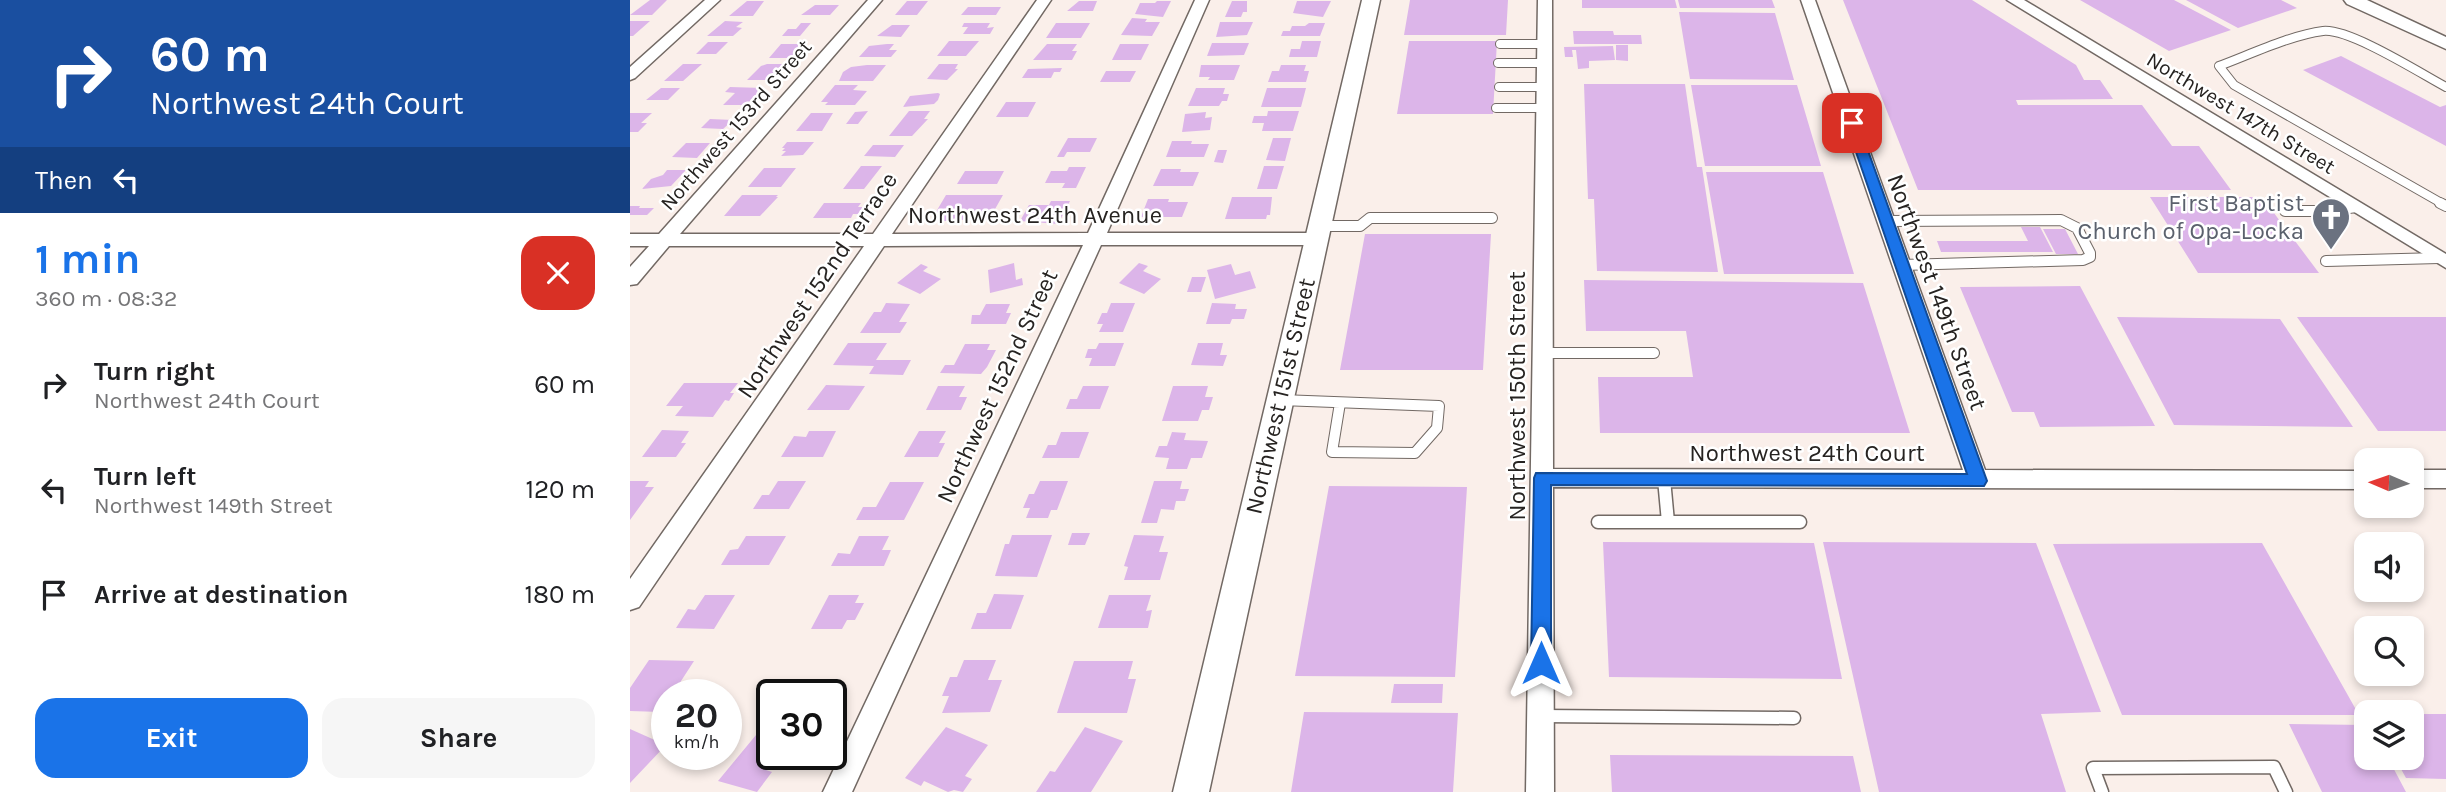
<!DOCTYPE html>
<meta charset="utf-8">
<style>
body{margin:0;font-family:Karla,sans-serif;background:#f6f6f6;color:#202124;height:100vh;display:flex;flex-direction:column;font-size:26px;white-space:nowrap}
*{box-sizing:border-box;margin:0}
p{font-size:23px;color:#757577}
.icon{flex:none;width:38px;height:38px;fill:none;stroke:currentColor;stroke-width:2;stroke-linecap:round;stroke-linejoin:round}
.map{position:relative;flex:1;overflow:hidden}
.details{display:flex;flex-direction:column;background:#fff;width:630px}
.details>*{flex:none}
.top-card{background:#1a4fa0;color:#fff;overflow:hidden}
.needle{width:46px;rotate:272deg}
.controls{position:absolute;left:1724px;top:448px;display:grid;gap:14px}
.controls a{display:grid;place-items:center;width:70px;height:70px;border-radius:14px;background:#fff;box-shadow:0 4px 10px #0003;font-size:35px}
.speed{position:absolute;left:21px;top:679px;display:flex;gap:14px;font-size:35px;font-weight:700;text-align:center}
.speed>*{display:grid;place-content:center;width:91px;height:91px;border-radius:50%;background:#fff;box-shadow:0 4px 10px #0003;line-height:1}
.speed small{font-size:18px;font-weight:400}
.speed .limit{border:4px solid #111;border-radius:10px;background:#fff;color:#111}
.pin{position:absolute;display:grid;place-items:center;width:60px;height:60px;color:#fff;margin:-30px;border-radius:14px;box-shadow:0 4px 10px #0006}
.me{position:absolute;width:77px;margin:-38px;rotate:0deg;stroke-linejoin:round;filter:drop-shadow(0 0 5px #0008)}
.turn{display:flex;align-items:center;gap:24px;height:147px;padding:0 35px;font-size:32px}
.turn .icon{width:91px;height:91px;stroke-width:2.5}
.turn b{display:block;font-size:49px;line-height:60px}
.then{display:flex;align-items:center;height:66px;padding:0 35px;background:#0003;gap:14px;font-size:26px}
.round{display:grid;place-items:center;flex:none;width:74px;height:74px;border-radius:21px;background:#f6f6f6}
.headline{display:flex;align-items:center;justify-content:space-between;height:119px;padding:0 35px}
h1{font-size:42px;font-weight:700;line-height:52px;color:#1a73e8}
.action{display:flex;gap:14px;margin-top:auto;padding:14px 35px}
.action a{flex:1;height:80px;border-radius:21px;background:#1a73e8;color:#fff;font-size:28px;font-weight:700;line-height:80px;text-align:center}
.action a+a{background:#f6f6f6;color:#202124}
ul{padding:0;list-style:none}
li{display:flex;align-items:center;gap:21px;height:105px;padding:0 35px}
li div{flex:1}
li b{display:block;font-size:26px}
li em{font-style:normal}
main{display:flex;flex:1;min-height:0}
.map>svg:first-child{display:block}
.building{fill:#dcb5e9}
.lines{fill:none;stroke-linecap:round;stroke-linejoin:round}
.service-far2-casing{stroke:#726964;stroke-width:10}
.service-far1-casing{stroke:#726964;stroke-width:12}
.service-casing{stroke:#726964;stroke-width:15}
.minor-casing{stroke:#726964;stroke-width:3}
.tertiary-casing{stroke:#726964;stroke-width:3}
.service-far2{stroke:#fff;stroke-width:8}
.service-far1{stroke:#fff;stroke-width:10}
.service{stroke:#fff;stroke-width:12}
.minor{fill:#fff;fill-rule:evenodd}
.tertiary{fill:#fff;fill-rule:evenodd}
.route{fill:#1a73e8;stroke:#114b97;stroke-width:2}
.labels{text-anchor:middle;stroke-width:5;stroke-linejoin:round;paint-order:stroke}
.far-street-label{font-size:21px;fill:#262321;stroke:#fff}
.worship-label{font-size:24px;fill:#5b616d;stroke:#fff;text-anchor:end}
.street-label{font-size:24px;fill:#262321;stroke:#fff}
</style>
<main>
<section class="details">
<div class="top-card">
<div class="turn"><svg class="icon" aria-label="right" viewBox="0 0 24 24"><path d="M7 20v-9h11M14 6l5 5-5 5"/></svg><div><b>60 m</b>Northwest 24th Court</div></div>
<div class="then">Then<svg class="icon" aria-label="left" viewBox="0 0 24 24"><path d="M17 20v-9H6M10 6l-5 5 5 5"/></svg></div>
</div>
<div class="headline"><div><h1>1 min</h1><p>360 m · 08:32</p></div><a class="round" style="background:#d93025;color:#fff"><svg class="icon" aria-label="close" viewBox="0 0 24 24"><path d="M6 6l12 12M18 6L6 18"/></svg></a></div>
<ul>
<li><svg class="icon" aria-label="right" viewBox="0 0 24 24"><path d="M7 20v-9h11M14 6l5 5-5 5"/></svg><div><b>Turn right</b><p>Northwest 24th Court</p></div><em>60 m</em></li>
<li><svg class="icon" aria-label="left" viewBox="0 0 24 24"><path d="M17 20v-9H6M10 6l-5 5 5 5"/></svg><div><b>Turn left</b><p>Northwest 149th Street</p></div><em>120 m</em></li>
<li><svg class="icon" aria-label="arrive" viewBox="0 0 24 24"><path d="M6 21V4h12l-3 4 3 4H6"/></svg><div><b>Arrive at destination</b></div><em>180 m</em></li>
</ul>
<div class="action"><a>Exit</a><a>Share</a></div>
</section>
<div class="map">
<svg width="1816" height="792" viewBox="0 0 1816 792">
<rect width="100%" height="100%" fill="#faefea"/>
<path class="building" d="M 20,0 L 37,0 L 22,15 L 0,15 Z
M 780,0 L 878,0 L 876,35 L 774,35 Z
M 952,0 L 1045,0 L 1047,8 L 952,8 Z
M 1048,0 L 1142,0 L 1145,8 L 1050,8 Z
M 1213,0 L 1342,0 L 1446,65 L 1454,80 L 1470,80 L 1483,99 L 1386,100 L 1388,105 L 1512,105 L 1542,146 L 1569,146 L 1601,190 L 1288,190 Z
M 1450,0 L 1544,0 L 1601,30 L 1539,51 Z
M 1556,0 L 1651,0 L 1667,8 L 1608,28 Z
M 117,1 L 134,1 L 123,16 L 99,16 Z
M 277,1 L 298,1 L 287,15 L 265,15 Z
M 449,1 L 467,1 L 463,11 L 437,11 Z
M 527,1 L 541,1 L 533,17 L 505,14 L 510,3 L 525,3 Z
M 602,1 L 617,1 L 617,12 L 613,12 L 611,17 L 595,17 Z
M 667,1 L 701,1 L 693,17 L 663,13 Z
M 185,5 L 209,5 L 200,15 L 171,15 Z
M 338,7 L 371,7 L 366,15 L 331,15 Z
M 1049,12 L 1145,13 L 1164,80 L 1060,79 Z
M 502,18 L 517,19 L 515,22 L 530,22 L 522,36 L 491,35 Z
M 0,21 L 20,21 L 3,36 L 0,36 Z
M 95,21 L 113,22 L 106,27 L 112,28 L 103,36 L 77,36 Z
M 590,22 L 623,22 L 617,35 L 586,37 Z
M 171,23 L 181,23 L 170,36 L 152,36 L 158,29 L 166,29 Z
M 334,23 L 360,23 L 357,28 L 364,27 L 360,34 L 333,34 L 338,27 L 332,27 Z
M 426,23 L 460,23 L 451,38 L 416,38 Z
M 679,23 L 695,23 L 690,36 L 651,36 L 653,31 L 660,31 L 662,26 L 675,26 Z
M 262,25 L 280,25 L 271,37 L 247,36 Z
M 943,31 L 983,31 L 984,35 L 1011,35 L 1012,44 L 944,44 Z
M 319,41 L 349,41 L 336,56 L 307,56 Z
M 672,41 L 691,41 L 687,57 L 659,57 L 661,49 L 670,49 Z
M 779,41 L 867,41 L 863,114 L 767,114 Z
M 78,42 L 98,42 L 86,54 L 66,54 Z
M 582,43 L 619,43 L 614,55 L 577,56 Z
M 151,44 L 173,44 L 161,58 L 139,58 Z
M 257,44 L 264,44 L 259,50 L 267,50 L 261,57 L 229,57 L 239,46 Z
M 417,44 L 447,44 L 442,51 L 447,51 L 442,60 L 403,60 Z
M 490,44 L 519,44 L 511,60 L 482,60 Z
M 986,45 L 998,45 L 998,61 L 986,60 Z
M 983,46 L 985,60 L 959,61 L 959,68 L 948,69 L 946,50 L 942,50 L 943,57 L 935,57 L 934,47 Z
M 1711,56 L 1810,107 L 1816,105 L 1816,146 L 1673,70 Z
M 53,64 L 72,64 L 53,81 L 34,81 Z
M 137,64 L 153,64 L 142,77 L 135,80 L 117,80 L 131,66 Z
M 309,64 L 328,64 L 325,69 L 328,69 L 317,80 L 297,79 Z
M 237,65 L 256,65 L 243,81 L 209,81 L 213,72 L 221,67 Z
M 571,65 L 610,65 L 604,80 L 578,80 L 580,77 L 569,77 Z
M 651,65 L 676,65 L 674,71 L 679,71 L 676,82 L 638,82 L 642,71 L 649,71 Z
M 432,68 L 430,72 L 424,72 L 421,78 L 392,78 L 398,69 Z
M 476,71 L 506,71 L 500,82 L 470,82 Z
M 954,84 L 1055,84 L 1067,167 L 1072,167 L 1088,272 L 967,271 L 964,199 L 958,199 Z
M 205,85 L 228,85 L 223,90 L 237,91 L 225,105 L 195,105 L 198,102 L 191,102 Z
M 1061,85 L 1167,85 L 1191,166 L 1075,166 Z
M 100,87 L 133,88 L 116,105 L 93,105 L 105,93 L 95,92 Z
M 31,88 L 50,88 L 38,100 L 16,100 Z
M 566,88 L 595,88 L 593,94 L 599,94 L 597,101 L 592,101 L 589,106 L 558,106 Z
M 637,88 L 676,88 L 671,107 L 631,107 Z
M 308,93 L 310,94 L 308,100 L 304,104 L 273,107 L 280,96 Z
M 376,102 L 406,102 L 398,117 L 366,117 Z
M 238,111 L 228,124 L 216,124 L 225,112 Z
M 279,111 L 300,111 L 294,119 L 298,119 L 282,136 L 259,136 Z
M 638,111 L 669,111 L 663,131 L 632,131 L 634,123 L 622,123 L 624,116 L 637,116 Z
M 576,112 L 575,118 L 582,117 L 580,130 L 552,132 L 555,114 Z
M 0,113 L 22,113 L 11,123 L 17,123 L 8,132 L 0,132 Z
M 181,113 L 203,113 L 192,131 L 166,131 Z
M 80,119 L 103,120 L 93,129 L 71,128 Z
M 438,138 L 467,138 L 460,152 L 437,152 L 434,157 L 427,157 Z
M 643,138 L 661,138 L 655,161 L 636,160 Z
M 542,141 L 562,141 L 561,144 L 579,144 L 574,157 L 536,157 Z
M 157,142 L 184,142 L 173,155 L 151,156 L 156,151 L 152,151 L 155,148 L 152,148 Z
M 56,143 L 80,143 L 67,158 L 42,157 Z
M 243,145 L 274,145 L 265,157 L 234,156 Z
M 588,150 L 597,150 L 593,163 L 584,162 Z
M 231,166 L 252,166 L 234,189 L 213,189 Z
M 634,166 L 654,166 L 647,189 L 627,189 Z
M 439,167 L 456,167 L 446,188 L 432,188 L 435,183 L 415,183 L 421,171 L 437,171 Z
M 134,168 L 166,168 L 151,187 L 118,187 Z
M 531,169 L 551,169 L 550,172 L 569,172 L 563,186 L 523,186 Z
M 37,170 L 56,170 L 41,186 L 12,189 L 21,179 L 33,175 Z
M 335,171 L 374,171 L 367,184 L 327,184 Z
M 1076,172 L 1193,172 L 1224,274 L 1094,274 Z
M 112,195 L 148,195 L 146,197 L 148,197 L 130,216 L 94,216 Z
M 316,195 L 373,195 L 360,218 L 300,222 Z
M 602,197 L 642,197 L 640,215 L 637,215 L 636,219 L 595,219 Z
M 1520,197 L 1632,197 L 1689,273 L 1568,273 Z
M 518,199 L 539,199 L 538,202 L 558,202 L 552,217 L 511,217 Z
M 421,201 L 440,201 L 428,224 L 390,221 L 399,205 L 419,205 Z
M 194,203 L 231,203 L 228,207 L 235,207 L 230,214 L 223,214 L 221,218 L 183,218 Z
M 0,206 L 10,206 L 9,208 L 24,208 L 17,215 L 0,215 Z
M 1391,227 L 1410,227 L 1423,252 L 1311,252 L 1307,241 L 1398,241 Z
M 1413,229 L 1435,229 L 1448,254 L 1426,254 Z
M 735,234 L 861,234 L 853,370 L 710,370 Z
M 384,263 L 386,280 L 392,278 L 393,285 L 360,293 L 358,270 Z
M 509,263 L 518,266 L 513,271 L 531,279 L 514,294 L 489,283 Z
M 291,264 L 298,267 L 293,271 L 311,279 L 290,294 L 267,283 Z
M 601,264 L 605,275 L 620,271 L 626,288 L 585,299 L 577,270 Z
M 562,277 L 576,277 L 571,292 L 557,292 Z
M 954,280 L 1233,283 L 1280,433 L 970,433 L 968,377 L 1063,377 L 1056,331 L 956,331 Z
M 1450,286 L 1525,426 L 1410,427 L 1404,412 L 1382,412 L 1330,287 Z
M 256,303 L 280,304 L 269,322 L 277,322 L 270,333 L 230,333 L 244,312 L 251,312 Z
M 481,303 L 505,303 L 493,332 L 469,332 L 473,324 L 467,324 L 472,313 L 477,313 Z
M 582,303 L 606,304 L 605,309 L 617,309 L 614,319 L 602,319 L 600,324 L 576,324 Z
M 356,304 L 380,304 L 376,313 L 381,313 L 376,324 L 341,324 L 342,315 L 350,315 Z
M 1487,317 L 1650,319 L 1723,427 L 1544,425 Z
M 1667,317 L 1816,317 L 1816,431 L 1748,431 Z
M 218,343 L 257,343 L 246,360 L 281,360 L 273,375 L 239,374 L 244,366 L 203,365 Z
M 469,343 L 494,343 L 485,366 L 459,366 L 462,358 L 455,358 L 458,349 L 466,349 Z
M 568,343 L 593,343 L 590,355 L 597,355 L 593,366 L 561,365 Z
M 335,344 L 360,344 L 357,350 L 366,350 L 357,367 L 351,374 L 310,373 L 315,365 L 324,365 Z
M 54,383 L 108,383 L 100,393 L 104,393 L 99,401 L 95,400 L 83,417 L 45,416 L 53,406 L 36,406 Z
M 196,385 L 235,386 L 219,410 L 177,410 Z
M 308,386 L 335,386 L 329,397 L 337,397 L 331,410 L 296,410 Z
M 453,386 L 479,386 L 470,409 L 436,409 L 440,399 L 447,399 Z
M 543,386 L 578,386 L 575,397 L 583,397 L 579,410 L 572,410 L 568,421 L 532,421 Z
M 32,430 L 59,431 L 51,443 L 56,443 L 46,457 L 12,457 Z
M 179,431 L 206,431 L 193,457 L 151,457 L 164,436 L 176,437 Z
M 289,431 L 316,431 L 309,443 L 315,443 L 308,457 L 274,457 Z
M 431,432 L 459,432 L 449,458 L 412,458 L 418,445 L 426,445 Z
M 542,432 L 556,433 L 554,440 L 578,441 L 572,458 L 561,458 L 557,469 L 536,469 L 539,458 L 525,457 L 529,446 L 537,446 Z
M 0,481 L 19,481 L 15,487 L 24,487 L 0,520 Z
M 148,481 L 176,481 L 159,509 L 123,509 L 132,495 L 139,495 Z
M 410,481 L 438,481 L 427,510 L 421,510 L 418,518 L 396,518 L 400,508 L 393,508 L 399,494 L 404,494 Z
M 524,481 L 552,481 L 550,489 L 559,489 L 555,501 L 546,501 L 544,510 L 531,509 L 527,523 L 511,523 Z
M 260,482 L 294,482 L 274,520 L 226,520 L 233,507 L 246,507 Z
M 699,486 L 837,487 L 825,677 L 665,676 Z
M 442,533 L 460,533 L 455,545 L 438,545 Z
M 382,535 L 422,535 L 407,577 L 365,576 L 375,544 L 379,544 Z
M 504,535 L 534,536 L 529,552 L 538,552 L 530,580 L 494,580 L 498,567 L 494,566 Z
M 116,536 L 156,536 L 139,565 L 91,565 L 100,550 L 108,549 Z
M 229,536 L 259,536 L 252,550 L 261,550 L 254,566 L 201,566 L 208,553 L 220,554 Z
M 973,542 L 1184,543 L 1212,679 L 979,677 Z
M 1193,542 L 1406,543 L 1471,712 L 1411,714 L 1436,792 L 1249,792 Z
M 1632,543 L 1729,715 L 1492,715 L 1423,544 Z
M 364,594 L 394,595 L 381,629 L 341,629 L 347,613 L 356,613 Z
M 75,595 L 105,595 L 84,629 L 46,628 L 58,609 L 65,610 Z
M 199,595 L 229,595 L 225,603 L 234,603 L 225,620 L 217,620 L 212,629 L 181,629 Z
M 479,595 L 521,595 L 516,611 L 522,610 L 518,628 L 468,628 Z
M 19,660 L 64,661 L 42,695 L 37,695 L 37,703 L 31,712 L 0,711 L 0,688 Z
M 334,660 L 366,660 L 358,680 L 372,680 L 360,712 L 312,713 L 319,696 L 312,696 L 320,677 L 327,677 Z
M 444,661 L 503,661 L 498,679 L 506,679 L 497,713 L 427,713 Z
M 764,684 L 813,684 L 812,703 L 761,703 Z
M 674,712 L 828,713 L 823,792 L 661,792 Z
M 1782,714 L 1816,714 L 1816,779 L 1776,778 L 1765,758 L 1782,758 Z
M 1659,724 L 1736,725 L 1736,758 L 1758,758 L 1776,792 L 1692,792 Z
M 316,727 L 358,745 L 335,776 L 342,779 L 333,792 L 324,790 L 318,792 L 294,781 L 291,786 L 275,778 Z
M 455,727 L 493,741 L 461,792 L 406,792 L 420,771 L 425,772 Z
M 0,729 L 36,745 L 0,783 Z
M 126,735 L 142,740 L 142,754 L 148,754 L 136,770 L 142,772 L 127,792 L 88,781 Z
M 980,755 L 1223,756 L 1231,792 L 982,792 Z"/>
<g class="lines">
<defs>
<path id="service-far2" d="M 870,44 L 915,44
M 868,63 L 914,63
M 869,87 L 914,87
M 866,108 L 914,108
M 1813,204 L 1604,85 L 1589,66 C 1619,55 1661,35 1693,31 C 1719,28 1790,73 1816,87"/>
<path id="service-far1" d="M 1810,203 L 1816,206
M 1655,211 L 1698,211 L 1726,207
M 1256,221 L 1431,220 L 1447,228 L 1460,253 L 1460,257 L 1453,260 L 1272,265
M 688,226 L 730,226 L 740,218 L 862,218
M 1696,261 L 1809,258
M 913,353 L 1024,353
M 651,400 L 809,406 L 807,428 L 785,453 L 702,452 L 710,403"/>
<path id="service" d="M 1034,479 L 1038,522
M 968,522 L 1170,522
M 911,716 L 1164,718
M 1472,792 L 1463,768 L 1644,767 L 1656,792"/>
<path id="minor" d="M 75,0 L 90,0 L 5,78 L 0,80 L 0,67 Z
M 238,0 L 252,0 L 50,234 L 243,234 L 407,0 L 421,0 L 262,234 L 458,233 L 565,0 L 579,0 L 477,233 L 685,233 L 694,239 L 685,245 L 471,245 L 222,792 L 193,792 L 453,245 L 254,246 L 9,607 L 0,610 L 0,579 L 234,246 L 39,246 L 7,284 L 0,285 L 0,267 L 19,246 L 0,246 L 0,234 L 29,234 Z
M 908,0 L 922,0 L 923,469 L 1333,470 L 1171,0 L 1185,0 L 1355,470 L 1736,471 L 1736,489 L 923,487 L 924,792 L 896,792 Z
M 1377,0 L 1394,0 L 1816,254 L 1816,268 Z
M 1782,470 L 1816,470 L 1816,488 L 1782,488 Z"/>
<path id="tertiary" d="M 732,0 L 750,0 L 579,792 L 543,792 Z
M 1714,0 L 1737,0 L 1816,37 L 1816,49 L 1717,4 Z"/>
</defs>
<use href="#service-far2" class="service-far2-casing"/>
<use href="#service-far1" class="service-far1-casing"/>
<use href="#service" class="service-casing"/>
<use href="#minor" class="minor-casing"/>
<use href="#tertiary" class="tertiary-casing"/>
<use href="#service-far2" class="service-far2"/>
<use href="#service-far1" class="service-far1"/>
<use href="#service" class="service"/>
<use href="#minor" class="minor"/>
<use href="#tertiary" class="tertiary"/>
</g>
<path class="route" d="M 1222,119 L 1228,123 L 1357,481 L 1354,486 L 921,485 L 921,663 L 918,670 L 911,673 L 904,670 L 901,663 L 904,478 L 906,473 L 1337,474 L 1216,123 Z"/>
<defs>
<symbol id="church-pin" viewBox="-11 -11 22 30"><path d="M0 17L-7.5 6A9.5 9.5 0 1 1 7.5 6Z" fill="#6b7280" stroke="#fff"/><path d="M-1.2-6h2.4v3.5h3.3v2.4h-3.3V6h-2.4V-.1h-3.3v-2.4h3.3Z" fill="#fff"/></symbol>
</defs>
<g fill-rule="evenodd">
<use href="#church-pin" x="1679" y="195" width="44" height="60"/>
</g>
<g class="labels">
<g class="far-street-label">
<text transform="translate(1611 113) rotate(31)" y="7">Northwest 147th Street</text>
<text transform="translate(106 125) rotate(-49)" y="7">Northwest 153rd Street</text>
</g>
<g class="worship-label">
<text x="1674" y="211">First Baptist<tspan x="1674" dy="28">Church of Opa-Locka</tspan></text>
</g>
<g class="street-label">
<text x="405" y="223">Northwest 24th Avenue</text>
<text transform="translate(187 285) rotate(-56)" y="8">Northwest 152nd Terrace</text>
<text transform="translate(1307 292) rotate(70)" y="8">Northwest 149th Street</text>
<text transform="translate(367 386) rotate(-65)" y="8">Northwest 152nd Street</text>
<text transform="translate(650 396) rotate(-77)" y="8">Northwest 151st Street</text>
<text transform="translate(887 396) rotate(-90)" y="8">Northwest 150th Street</text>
<text x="1177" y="461">Northwest 24th Court</text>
</g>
</g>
</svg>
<div class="controls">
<a><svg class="needle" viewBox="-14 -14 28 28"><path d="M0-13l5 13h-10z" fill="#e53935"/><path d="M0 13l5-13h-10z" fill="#757577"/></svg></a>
<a><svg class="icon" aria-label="sound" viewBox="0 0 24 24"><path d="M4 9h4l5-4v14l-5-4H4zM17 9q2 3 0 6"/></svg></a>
<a><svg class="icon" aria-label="search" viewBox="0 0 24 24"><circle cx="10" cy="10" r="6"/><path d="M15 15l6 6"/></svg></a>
<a><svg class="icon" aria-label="layers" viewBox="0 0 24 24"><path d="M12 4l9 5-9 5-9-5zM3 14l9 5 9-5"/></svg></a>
</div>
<div class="speed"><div>20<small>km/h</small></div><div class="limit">30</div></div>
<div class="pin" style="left:1222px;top:123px;background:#d93025"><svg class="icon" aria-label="arrive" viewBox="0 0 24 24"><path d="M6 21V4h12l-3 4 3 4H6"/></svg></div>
<svg class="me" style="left:911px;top:663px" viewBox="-20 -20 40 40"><path d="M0-17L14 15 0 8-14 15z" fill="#1a73e8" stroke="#fff" stroke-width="4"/></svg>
</div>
</main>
